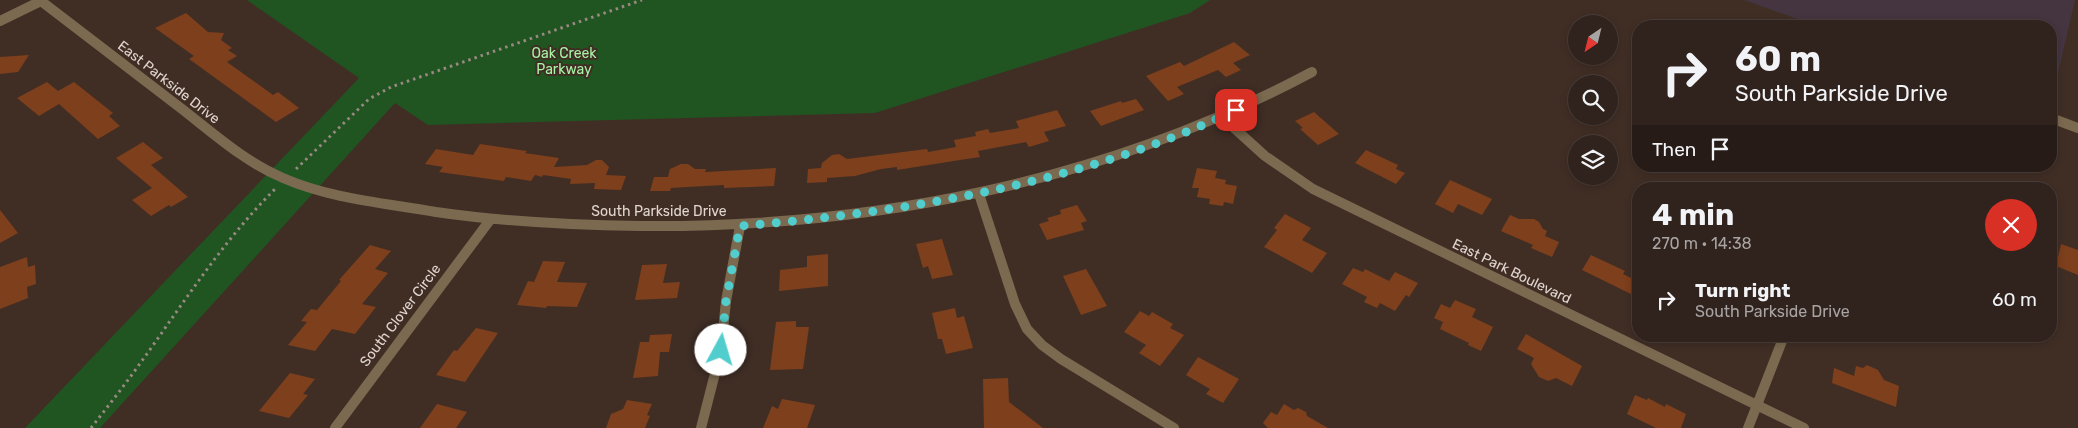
<!DOCTYPE html>
<meta charset="utf-8">
<style>
body{margin:0;font-family:Rubik,sans-serif;background:#3c2f29;color:#f1f3f6;height:100vh;display:flex;flex-direction:column;font-size:19px;white-space:nowrap}
*{box-sizing:border-box;margin:0}
p{font-size:16px;color:#a8a4a3}
.icon{flex:none;width:28px;height:28px;fill:none;stroke:currentColor;stroke-width:2;stroke-linecap:round;stroke-linejoin:round}
.map{position:relative;flex:1;overflow:hidden}
.drawer{position:absolute;left:1632px;top:182px;width:425px;height:160px;display:flex;flex-direction:column;background:#30221c;border-radius:20px;box-shadow:0 2px 8px #0003,0 0 0 1px #4b3f3b}
.drawer>*{flex:none}
.hud{position:absolute;left:1632px;top:20px;width:425px;height:152px;border-radius:20px;box-shadow:0 2px 8px #0003,0 0 0 1px #4b3f3b;background:#30221c;color:#f1f3f6;overflow:hidden}
.needle{width:32px;rotate:215deg}
.tools{position:absolute;left:1568px;top:15px;display:grid;gap:10px}
.tools a{display:grid;place-items:center;width:50px;height:50px;border-radius:50%;background:#30221c;box-shadow:0 2px 8px #0003,0 0 0 1px #4b3f3b;font-size:25px}
.pin{position:absolute;display:grid;place-items:center;width:42px;height:42px;color:#fff;margin:-21px;border-radius:10px;box-shadow:0 2px 8px #0006}
.me{position:absolute;width:55px;margin:-28px;rotate:6deg;stroke-linejoin:round;filter:drop-shadow(0 0 4px #0008)}
.turn{display:flex;align-items:center;gap:18px;height:105px;padding:0 20px;font-size:22px}
.turn .icon{width:65px;height:65px;stroke-width:2.5}
.turn b{display:block;font-size:35px;line-height:42px}
.then{display:flex;align-items:center;height:48px;padding:0 20px;background:#0003;gap:10px;font-size:19px}
.round{display:grid;place-items:center;flex:none;width:52px;height:52px;border-radius:26px;background:#3c2f29}
.summary{display:flex;align-items:center;justify-content:space-between;height:85px;padding:0 20px}
h1{font-size:30px;font-weight:700;line-height:38px}
ul{padding:0;list-style:none}
li{display:flex;align-items:center;gap:15px;height:65px;padding:0 20px}
li div{flex:1}
li b{display:block;font-size:19px}
li em{font-style:normal}
.map>svg:first-child{display:block}
.education{fill:#443541}
.green{fill:#205421}
.building{fill:#7d3f1c}
.lines{fill:none;stroke-linecap:round;stroke-linejoin:round}
.path{stroke:#988982;stroke-width:3;stroke-dasharray:2.5 4;stroke-linecap:butt}
.service{stroke:#7b6a50;stroke-width:10}
.minor{stroke:#7b6a50;stroke-width:10}
.tertiary{stroke:#7b6a50;stroke-width:10}
.route{stroke:#52cdcd;stroke-width:9;stroke-dasharray:0 16.2}
.labels{text-anchor:middle;stroke-width:4;stroke-linejoin:round;paint-order:stroke}
.park-label{font-size:14px;fill:#a8f3a6;stroke:#402e25}
.street-label{font-size:14px;fill:#e1d5cf;stroke:#402e25}
</style>
<div class="map">
<svg width="2078" height="428" viewBox="0 0 2078 428">
<rect width="100%" height="100%" fill="#402e25"/>
<path class="education" d="M 1744,0 L 2075,0 L 2051,103 L 2051,26 L 1817,26 Z"/>
<path class="green" d="M 247,0 L 1210,0 L 1190,13 L 875,113 L 428,125 L 395,103 L 100,428 L 25,428 L 359,78 Z"/>
<path class="building" d="M 186,13 L 208,32 L 224,33 L 221,40 L 232,48 L 228,50 L 237,56 L 227,62 L 273,95 L 278,92 L 299,108 L 276,122 L 189,59 L 194,56 L 155,28 Z
M 1234,42 L 1250,55 L 1233,63 L 1241,70 L 1226,77 L 1218,70 L 1177,87 L 1184,94 L 1168,101 L 1146,76 L 1180,62 L 1184,66 Z
M 29,55 L 18,72 L 0,74 L 0,57 Z
M 47,82 L 58,91 L 74,82 L 113,113 L 109,116 L 120,126 L 98,139 L 59,104 L 39,116 L 17,98 Z
M 1136,99 L 1144,110 L 1101,126 L 1090,111 L 1121,101 L 1122,103 Z
M 1057,110 L 1066,126 L 1044,132 L 1049,141 L 1029,147 L 1026,142 L 978,151 L 980,157 L 960,160 L 897,170 L 897,167 L 881,169 L 855,176 L 827,178 L 827,182 L 807,183 L 808,169 L 821,168 L 822,163 L 832,155 L 839,154 L 847,159 L 927,149 L 928,152 L 956,147 L 954,140 L 976,136 L 975,132 L 988,129 L 990,133 L 1019,128 L 1016,121 Z
M 1314,112 L 1339,134 L 1318,145 L 1300,129 L 1303,128 L 1295,121 Z
M 143,142 L 163,158 L 151,165 L 188,197 L 171,207 L 169,205 L 151,216 L 132,200 L 152,188 L 116,158 Z
M 480,144 L 527,151 L 525,153 L 559,158 L 554,167 L 587,165 L 596,160 L 602,160 L 609,167 L 606,175 L 626,176 L 621,190 L 594,189 L 595,183 L 570,184 L 571,179 L 543,175 L 542,177 L 535,175 L 531,181 L 506,177 L 504,181 L 439,172 L 443,167 L 425,164 L 436,149 L 473,155 Z
M 1366,150 L 1398,165 L 1396,169 L 1405,173 L 1396,184 L 1355,163 Z
M 681,164 L 688,164 L 695,169 L 706,169 L 705,172 L 776,168 L 774,186 L 724,188 L 724,185 L 687,187 L 671,188 L 670,191 L 650,191 L 654,177 L 668,177 L 670,169 Z
M 1197,168 L 1217,171 L 1215,178 L 1226,180 L 1225,184 L 1237,186 L 1233,204 L 1224,202 L 1223,206 L 1209,204 L 1210,199 L 1197,197 L 1199,188 L 1192,188 Z
M 1450,180 L 1492,199 L 1482,215 L 1458,204 L 1453,213 L 1435,204 Z
M 1077,205 L 1087,221 L 1081,223 L 1084,230 L 1047,240 L 1039,224 L 1049,221 L 1047,218 L 1061,214 L 1060,210 Z
M 0,210 L 18,233 L 0,243 Z
M 1285,214 L 1311,228 L 1302,240 L 1327,253 L 1312,273 L 1264,247 L 1277,230 L 1274,228 Z
M 1510,215 L 1519,219 L 1534,219 L 1539,222 L 1543,229 L 1547,231 L 1545,236 L 1559,242 L 1552,257 L 1531,248 L 1533,245 L 1501,231 Z
M 942,239 L 953,275 L 932,279 L 928,266 L 923,268 L 916,244 Z
M 2061,244 L 2078,250 L 2078,275 L 2056,266 Z
M 370,245 L 391,251 L 375,269 L 388,273 L 362,304 L 376,307 L 355,334 L 332,329 L 315,351 L 288,345 L 307,322 L 301,321 L 311,309 L 317,310 L 341,281 L 339,280 Z
M 828,254 L 828,286 L 779,291 L 780,270 L 807,267 L 807,256 Z
M 1591,255 L 1625,271 L 1623,274 L 1639,282 L 1633,295 L 1582,270 Z
M 27,257 L 28,267 L 35,265 L 36,284 L 27,287 L 28,298 L 0,309 L 0,267 Z
M 543,261 L 565,262 L 557,282 L 587,283 L 577,307 L 547,306 L 546,308 L 517,305 L 528,281 L 534,282 Z
M 667,264 L 663,283 L 680,282 L 677,298 L 635,300 L 642,265 Z
M 1353,268 L 1363,272 L 1365,269 L 1389,281 L 1395,272 L 1418,283 L 1409,297 L 1406,295 L 1395,311 L 1380,303 L 1377,308 L 1364,302 L 1367,297 L 1342,284 Z
M 1086,269 L 1107,306 L 1081,315 L 1063,276 Z
M 1455,300 L 1476,309 L 1472,317 L 1493,327 L 1481,351 L 1468,345 L 1469,343 L 1440,329 L 1443,322 L 1434,318 L 1441,304 L 1450,308 Z
M 955,308 L 957,318 L 964,316 L 973,348 L 946,354 L 942,339 L 938,339 L 932,313 Z
M 1140,311 L 1149,316 L 1152,312 L 1173,324 L 1170,328 L 1184,335 L 1160,366 L 1139,353 L 1146,345 L 1124,332 Z
M 796,321 L 796,327 L 809,327 L 803,369 L 770,370 L 776,322 Z
M 476,328 L 498,333 L 465,382 L 436,375 L 454,350 L 457,351 Z
M 672,334 L 669,352 L 660,352 L 658,376 L 633,378 L 640,342 L 649,342 L 650,335 Z
M 1526,334 L 1582,366 L 1572,386 L 1556,378 L 1548,381 L 1539,377 L 1531,364 L 1534,358 L 1517,349 Z
M 1198,357 L 1239,379 L 1223,403 L 1206,394 L 1210,389 L 1186,375 Z
M 1867,365 L 1878,370 L 1884,380 L 1899,386 L 1896,407 L 1832,383 L 1834,368 L 1854,376 L 1856,366 L 1863,368 Z
M 290,373 L 315,379 L 303,394 L 308,395 L 289,418 L 259,411 Z
M 1008,378 L 1009,402 L 1043,428 L 984,428 L 983,379 Z
M 1635,395 L 1647,400 L 1648,398 L 1665,407 L 1666,404 L 1686,414 L 1681,428 L 1656,428 L 1627,414 Z
M 782,399 L 815,405 L 807,428 L 763,428 L 772,406 L 778,409 Z
M 627,400 L 652,404 L 647,415 L 650,416 L 645,428 L 606,428 L 611,414 L 623,409 Z
M 437,404 L 467,412 L 456,428 L 420,428 Z
M 1284,404 L 1294,410 L 1298,408 L 1306,412 L 1307,416 L 1328,428 L 1268,428 L 1263,423 L 1271,412 L 1277,415 Z"/>
<g class="lines">
<path class="path" d="M 296,169 L 369,99 L 391,87 L 642,0
M 91,428 C 109,405 127,382 144,358 C 186,299 224,240 275,189"/>
<path class="service" d="M 2051,118 L 2078,128"/>
<path class="minor" d="M 41,1 C 88,37 135,73 182,109 C 214,134 245,162 283,178 C 331,199 385,203 436,212 C 504,222 572,225 640,226 C 872,228 1106,182 1312,72
M 1222,117 L 1265,156 L 1313,189 L 1804,428
M 979,194 L 1015,304 L 1027,329 L 1042,345 L 1061,359 L 1174,428
M 335,428 L 490,220
M 701,428 L 721,350 L 726,301 L 740,226
M 1748,428 L 1784,336"/>
<path class="tertiary" d="M 0,21 L 43,0"/>
</g>
<g class="lines">
<path class="route" d="M 721,350 L 726,301 L 740,226 C 908,212 1083,183 1236,110"/>
</g>
<g class="labels">
<g class="park-label">
<text x="564" y="58">Oak Creek<tspan x="564" dy="16">Parkway</tspan></text>
</g>
<g class="street-label">
<text transform="translate(169 82) rotate(38)" y="5">East Parkside Drive</text>
<text x="659" y="216">South Parkside Drive</text>
<text transform="translate(1512 271) rotate(26)" y="5">East Park Boulevard</text>
<text transform="translate(400 315) rotate(-53)" y="5">South Clover Circle</text>
</g>
</g>
</svg>
<div class="tools">
<a><svg class="needle" viewBox="-14 -14 28 28"><path d="M0-13l5 13h-10z" fill="#e53935"/><path d="M0 13l5-13h-10z" fill="#a8a4a3"/></svg></a>
<a><svg class="icon" aria-label="search" viewBox="0 0 24 24"><circle cx="10" cy="10" r="6"/><path d="M15 15l6 6"/></svg></a>
<a><svg class="icon" aria-label="layers" viewBox="0 0 24 24"><path d="M12 4l9 5-9 5-9-5zM3 14l9 5 9-5"/></svg></a>
</div>
<div class="pin" style="left:1236px;top:110px;background:#d93025"><svg class="icon" aria-label="arrive" viewBox="0 0 24 24"><path d="M6 21V4h12l-3 4 3 4H6"/></svg></div>
<svg class="me" style="left:721px;top:350px" viewBox="-20 -20 40 40"><circle r="19" fill="#fff"/><path d="M0-13L10 11 0 6-10 11z" fill="#52cdcd"/></svg>
<div class="hud">
<div class="turn"><svg class="icon" aria-label="right" viewBox="0 0 24 24"><path d="M7 20v-9h11M14 6l5 5-5 5"/></svg><div><b>60 m</b>South Parkside Drive</div></div>
<div class="then">Then<svg class="icon" aria-label="arrive" viewBox="0 0 24 24"><path d="M6 21V4h12l-3 4 3 4H6"/></svg></div>
</div>
<section class="drawer">
<div class="summary"><div><h1>4 min</h1><p>270 m · 14:38</p></div><a class="round" style="background:#d93025;color:#fff"><svg class="icon" aria-label="close" viewBox="0 0 24 24"><path d="M6 6l12 12M18 6L6 18"/></svg></a></div>
<ul>
<li><svg class="icon" aria-label="right" viewBox="0 0 24 24"><path d="M7 20v-9h11M14 6l5 5-5 5"/></svg><div><b>Turn right</b><p>South Parkside Drive</p></div><em>60 m</em></li>
</ul>
</section>
</div>
